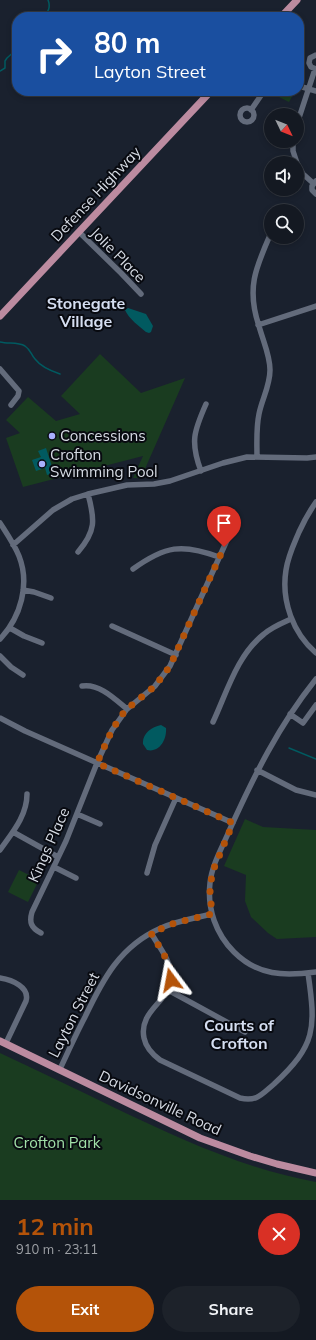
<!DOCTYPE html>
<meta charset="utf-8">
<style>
body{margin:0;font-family:Mulish,sans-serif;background:#1d222a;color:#f1f3f6;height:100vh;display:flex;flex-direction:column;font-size:15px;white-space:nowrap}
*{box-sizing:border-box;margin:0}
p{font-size:13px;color:#9da0a5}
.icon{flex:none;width:22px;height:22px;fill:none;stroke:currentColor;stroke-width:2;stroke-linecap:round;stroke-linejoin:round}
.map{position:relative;height:1200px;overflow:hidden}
.sheet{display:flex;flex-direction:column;background:#141922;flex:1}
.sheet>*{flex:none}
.hud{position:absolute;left:12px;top:12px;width:292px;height:84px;border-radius:16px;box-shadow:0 2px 6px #0003,0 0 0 1px #333840;background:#1a4fa0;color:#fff;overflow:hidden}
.needle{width:26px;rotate:133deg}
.controls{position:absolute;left:264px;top:108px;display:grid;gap:8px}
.controls a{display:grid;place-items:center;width:40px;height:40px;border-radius:50%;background:#141922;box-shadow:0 2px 6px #0003,0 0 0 1px #333840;font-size:20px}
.pin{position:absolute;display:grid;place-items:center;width:34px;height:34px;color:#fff;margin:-41px -17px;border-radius:50% 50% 50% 0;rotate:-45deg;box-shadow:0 0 4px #0007}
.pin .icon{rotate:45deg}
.me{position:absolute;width:44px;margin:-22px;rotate:347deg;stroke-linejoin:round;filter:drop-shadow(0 0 3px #0008)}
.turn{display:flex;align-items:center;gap:14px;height:84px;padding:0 16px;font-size:18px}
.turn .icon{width:52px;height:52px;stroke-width:2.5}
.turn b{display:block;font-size:28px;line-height:34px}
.round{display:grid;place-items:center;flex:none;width:42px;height:42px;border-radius:21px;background:#1d222a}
.summary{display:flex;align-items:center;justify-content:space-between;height:68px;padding:0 16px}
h1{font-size:24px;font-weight:700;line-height:30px;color:#b45309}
.cta{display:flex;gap:8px;margin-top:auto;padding:8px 16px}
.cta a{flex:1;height:46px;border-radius:24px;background:#b45309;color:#fff;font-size:16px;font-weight:700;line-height:46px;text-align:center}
.cta a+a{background:#1d222a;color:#f1f3f6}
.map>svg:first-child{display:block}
.green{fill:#1a3c20}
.water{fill:#015a60}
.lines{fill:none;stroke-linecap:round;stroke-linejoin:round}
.stream{stroke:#015a60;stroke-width:1.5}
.minor{stroke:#636b7b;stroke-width:5.5}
.major{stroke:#bc8ba0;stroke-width:7}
.route{stroke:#b45309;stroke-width:7;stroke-dasharray:0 12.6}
.poi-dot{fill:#a8b0fc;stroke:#080a10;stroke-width:1.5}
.labels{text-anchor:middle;stroke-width:4;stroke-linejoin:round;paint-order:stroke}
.street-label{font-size:15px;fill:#d6dbe4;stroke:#080a10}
.poi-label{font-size:15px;fill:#d6dbe4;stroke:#080a10;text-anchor:start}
.park-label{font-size:15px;fill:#a1e1a8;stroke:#080a10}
.neighbourhood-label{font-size:16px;font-weight:bold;fill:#d5def1;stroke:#080a10}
</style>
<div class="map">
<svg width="316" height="1200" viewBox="0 0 316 1200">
<rect width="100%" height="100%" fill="#1a212e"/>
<path class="green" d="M 282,91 L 295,91 L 289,102 L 279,97 Z
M 100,354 L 141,393 L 185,378 L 141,478 L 133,478 L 143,456 L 23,487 L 6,438 L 20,433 L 6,420 L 28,397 L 56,421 L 80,414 L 61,396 Z
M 245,819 L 263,827 L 316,830 L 316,937 L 277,939 L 268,933 L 251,917 L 245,901 L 246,875 L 224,866 Z
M 19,870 L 39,880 L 28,902 L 8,892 Z
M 0,1053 C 38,1071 77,1089 115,1108 C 180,1139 245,1169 316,1182 L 316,1200 L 0,1200 Z"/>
<path class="water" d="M 128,308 L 146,314 L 153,326 L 151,332 L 149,333 L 146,332 C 139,326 129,319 125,310 Z
M 46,448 L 54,473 L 47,475 L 45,468 L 36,471 L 32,460 L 41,457 L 38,451 Z
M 161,725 L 166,728 C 167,739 160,753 147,750 L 143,744 C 142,734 151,727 161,725 Z"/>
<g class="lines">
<path class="stream" d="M 44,17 C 48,12 51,7 48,0
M 0,71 L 5,68 L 5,61 L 7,58 L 17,49
M 0,342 C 8,344 18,342 25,346 C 31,350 31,355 35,359 C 41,367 51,371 60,374
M 289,748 L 316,759"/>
<path class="minor" d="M 316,55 L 310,58 L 309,63 L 311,67 L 316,69
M 299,86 L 316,91
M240 115a7 7 0 1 1 14 0a7 7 0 1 1-14 0Z
M 251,110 L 264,91
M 297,124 L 315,69
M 293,141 L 293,151 L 297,163
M 297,163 L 303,174 L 313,183
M 316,181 L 312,186 L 312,190 L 316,194
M 79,232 L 121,273 L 141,294
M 258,325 L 316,306
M 0,369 L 19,391 L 18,396 L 11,405
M 257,457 C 257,442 256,428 259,414 C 262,399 270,386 270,370 C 270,355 263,341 259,326 C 246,288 256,267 271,233
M 201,471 C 190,442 194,431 206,404
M 316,502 C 309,512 304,521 299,532 C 294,544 288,556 286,570 C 281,601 293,633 316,653
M 0,523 C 7,534 14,544 19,556 C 30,584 21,617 0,639
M 13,545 L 53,510 L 72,499 L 88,494 L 127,485 L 154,484 L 170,481 L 223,463 L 247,457 L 307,458 L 316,457
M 78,552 C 96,531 95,520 88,494
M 133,569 C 165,546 182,543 219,557
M 23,590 L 34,592 L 51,598
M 112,626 L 176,655
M 10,628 L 24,636 L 42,643
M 0,656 L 11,667 L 23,675
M 316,679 C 279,725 254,776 230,829 C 223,846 212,864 210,883 C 207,909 216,934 234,952 C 258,976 284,976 316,972
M 82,686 C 99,683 115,699 127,709
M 290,714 L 303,723 L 316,705
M 0,718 L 25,731 L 233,823
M 213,722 C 227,692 237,655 264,634 C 272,627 282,623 291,619
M 257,770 L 296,790 L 316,795
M 77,814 L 100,824
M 13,832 L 58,857
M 0,850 C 12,833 27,816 27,794
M 54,867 L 76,878
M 147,873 L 155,845 L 176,798
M 41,933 C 31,928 29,922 32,912 L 66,841 L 97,763 L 112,730 L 127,709 L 155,686 L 170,666 L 233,527
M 151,933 C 158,945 171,961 171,975 C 173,1001 138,1009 144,1038 C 146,1048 152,1054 160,1060 L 240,1098 C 257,1102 262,1094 274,1084 C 316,1045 316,1029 308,973
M 0,978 C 12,980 30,987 26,1001 L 6,1043
M 168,990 L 245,1032
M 60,1069 C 68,1052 76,1034 85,1017 C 103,979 120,946 161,928 C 177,921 195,918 212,914"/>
<path class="major" d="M 281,17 L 297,0
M 0,316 L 211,91
M 0,1041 L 200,1138 L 250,1156 L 277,1164 L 316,1173"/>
</g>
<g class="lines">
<path class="route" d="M 171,980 C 172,963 159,947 151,933 L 175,923 L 212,914 L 210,892 L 212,873 L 233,823 L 97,763 L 112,730 L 121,716 L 127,709 L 155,686 L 170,666 L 224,547"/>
</g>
<g class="poi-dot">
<circle cx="52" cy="436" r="4"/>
<circle cx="42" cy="464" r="4"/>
</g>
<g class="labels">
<g class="street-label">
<text transform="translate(96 194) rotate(-47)" y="5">Defense Highway</text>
<text transform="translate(118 255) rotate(45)" y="5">Jolie Place</text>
<text transform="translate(49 845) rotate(-66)" y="5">Kings Place</text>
<text transform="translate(74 1015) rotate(-63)" y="5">Layton Street</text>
<text transform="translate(160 1103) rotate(25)" y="5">Davidsonville Road</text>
</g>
<g class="poi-label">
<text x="60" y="441">Concessions</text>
<text x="50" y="460">Crofton<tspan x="50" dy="17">Swimming Pool</tspan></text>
</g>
<g class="park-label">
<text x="57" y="1148">Crofton Park</text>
</g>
<g class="neighbourhood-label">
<text x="86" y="309">Stonegate<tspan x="86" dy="18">Village</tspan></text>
<text x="239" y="1031">Courts of<tspan x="239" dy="18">Crofton</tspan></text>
</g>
</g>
</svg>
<div class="controls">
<a><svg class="needle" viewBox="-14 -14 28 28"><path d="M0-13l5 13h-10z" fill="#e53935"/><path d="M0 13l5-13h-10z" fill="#9da0a5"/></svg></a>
<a><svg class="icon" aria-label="sound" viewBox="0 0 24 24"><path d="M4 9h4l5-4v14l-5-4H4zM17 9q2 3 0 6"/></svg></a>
<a><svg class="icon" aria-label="search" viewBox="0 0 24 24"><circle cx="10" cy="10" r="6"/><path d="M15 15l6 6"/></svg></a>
</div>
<div class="pin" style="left:224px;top:547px;background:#d93025"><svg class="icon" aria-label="arrive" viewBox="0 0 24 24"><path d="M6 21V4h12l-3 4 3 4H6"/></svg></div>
<svg class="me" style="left:171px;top:980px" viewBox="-20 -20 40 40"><path d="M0-17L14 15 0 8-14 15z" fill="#b45309" stroke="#fff" stroke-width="4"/></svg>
<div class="hud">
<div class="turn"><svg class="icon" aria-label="right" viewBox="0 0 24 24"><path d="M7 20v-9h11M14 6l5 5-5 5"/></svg><div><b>80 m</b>Layton Street</div></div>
</div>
</div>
<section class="sheet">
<div class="summary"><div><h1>12 min</h1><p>910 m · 23:11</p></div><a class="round" style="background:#d93025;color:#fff"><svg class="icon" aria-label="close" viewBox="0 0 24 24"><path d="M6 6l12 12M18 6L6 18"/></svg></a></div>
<div class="cta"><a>Exit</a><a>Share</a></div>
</section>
